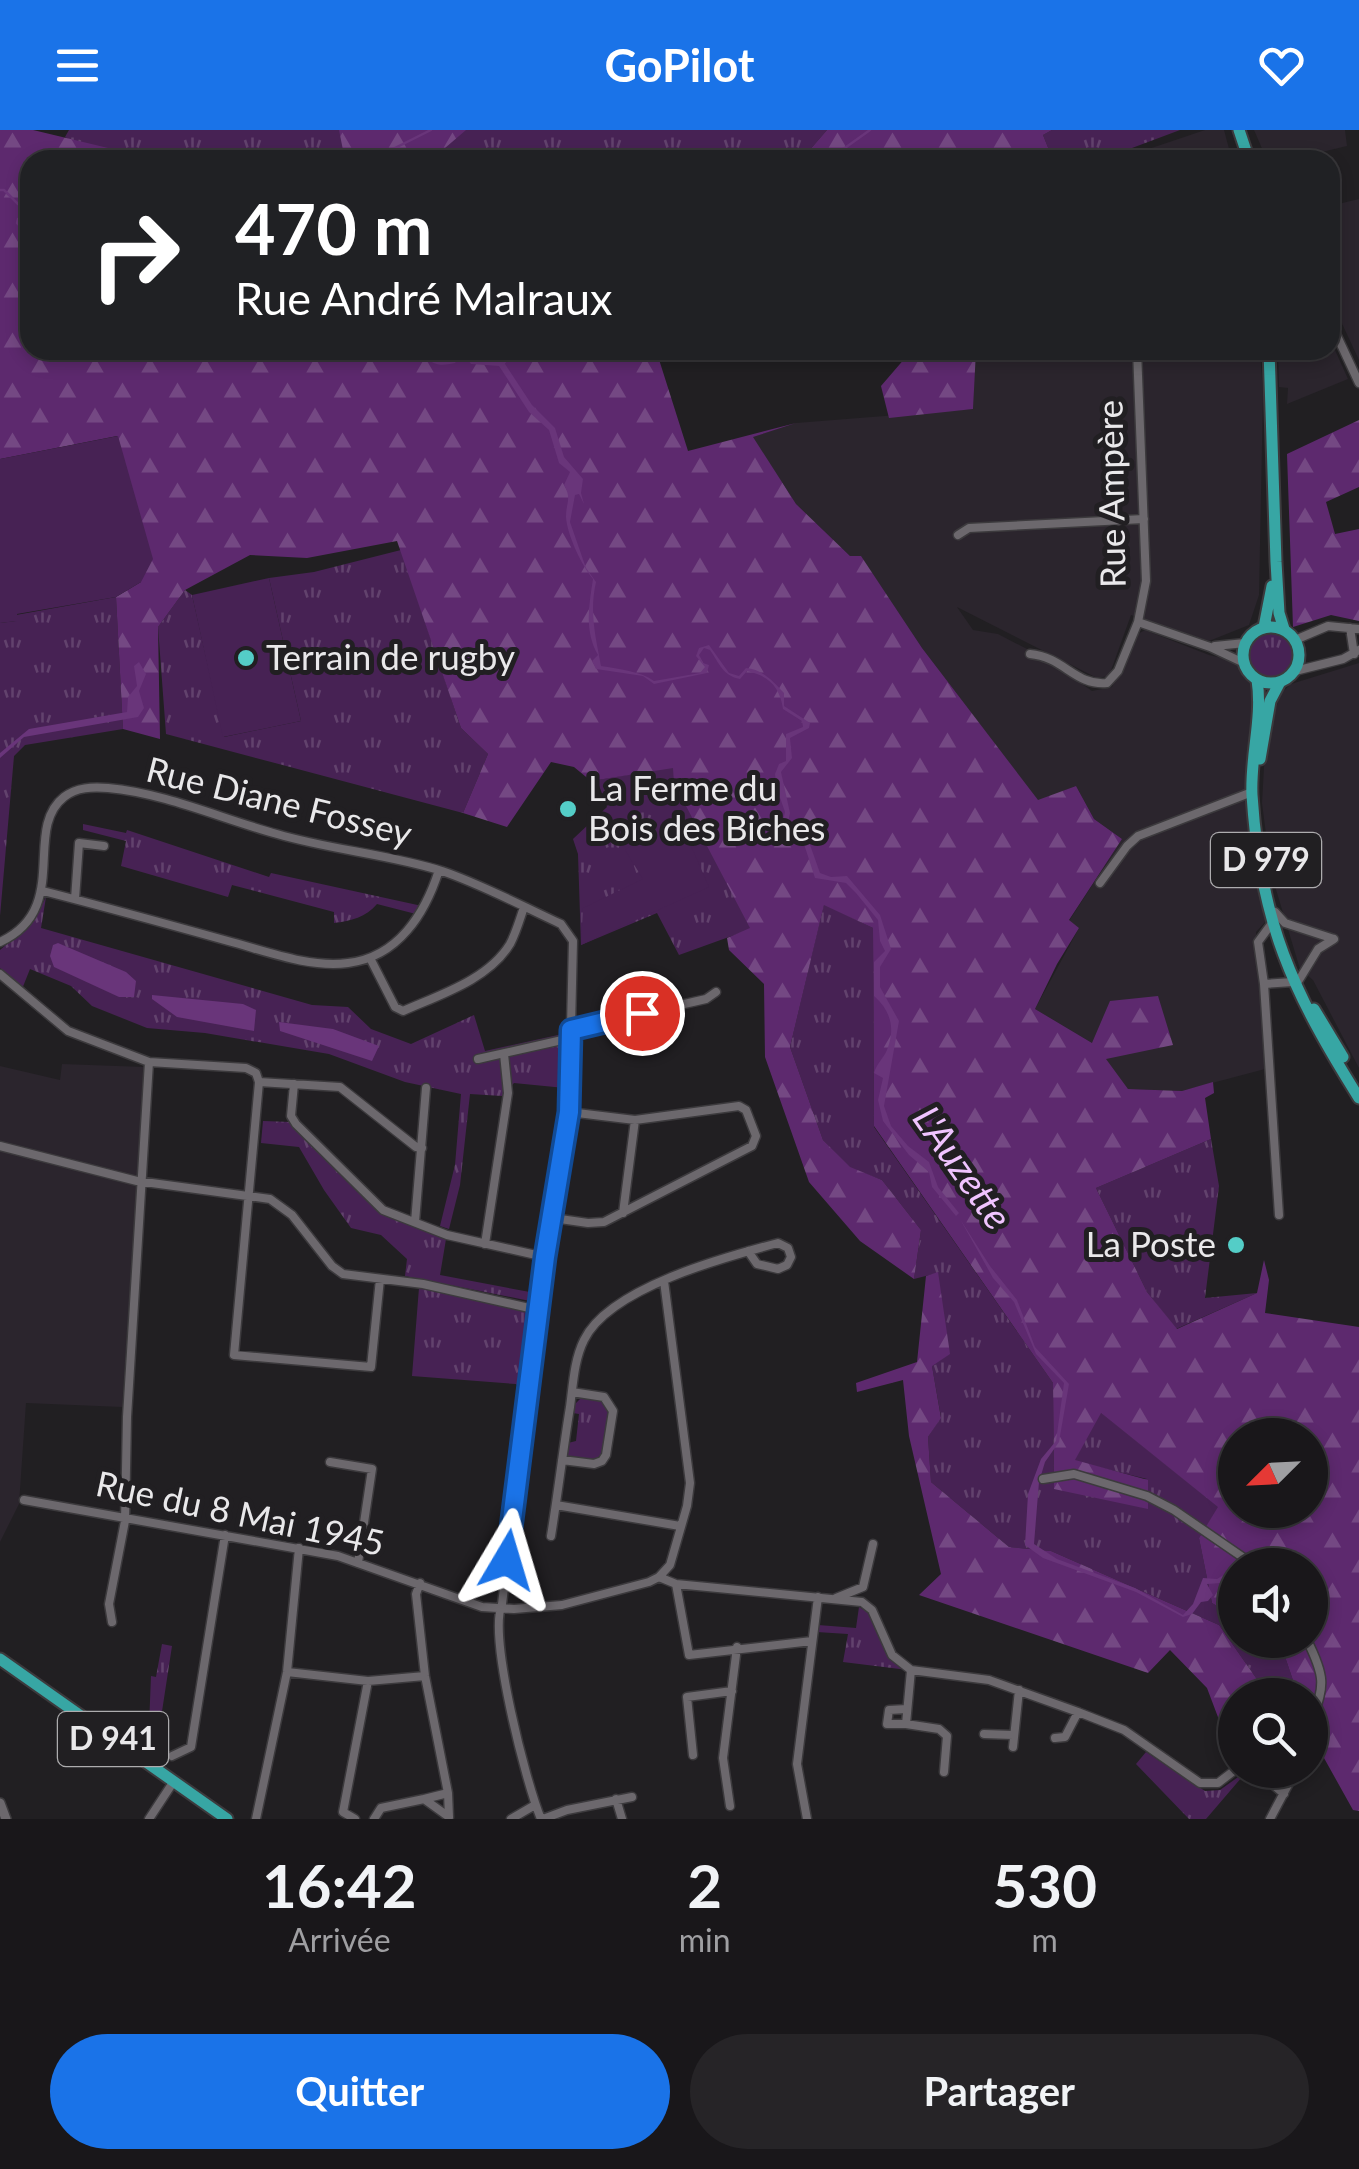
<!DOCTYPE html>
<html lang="fr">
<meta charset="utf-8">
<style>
body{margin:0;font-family:Lato,sans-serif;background:#262427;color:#f1f3f6;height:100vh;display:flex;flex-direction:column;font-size:38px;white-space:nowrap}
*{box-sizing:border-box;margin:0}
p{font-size:32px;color:#9f9fa2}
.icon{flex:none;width:55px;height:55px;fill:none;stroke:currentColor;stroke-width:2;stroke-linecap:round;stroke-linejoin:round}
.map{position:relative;height:1689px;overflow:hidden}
.drawer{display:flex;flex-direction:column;background:#19171a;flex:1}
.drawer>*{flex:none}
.top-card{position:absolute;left:20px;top:20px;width:1320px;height:210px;border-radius:30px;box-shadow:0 5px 15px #0003,0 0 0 2px #373639;background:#202124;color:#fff;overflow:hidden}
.needle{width:65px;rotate:246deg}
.fabs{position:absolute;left:1218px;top:1288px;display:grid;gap:20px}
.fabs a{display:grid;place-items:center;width:110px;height:110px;border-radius:50%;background:#19171a;box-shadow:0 5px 15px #0003,0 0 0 2px #373639;font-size:50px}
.pin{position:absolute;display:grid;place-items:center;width:85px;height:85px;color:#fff;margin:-42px;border:5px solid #fff;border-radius:50%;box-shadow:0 2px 10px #0007}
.me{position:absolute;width:110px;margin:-55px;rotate:7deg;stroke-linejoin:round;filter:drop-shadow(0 0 8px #0008)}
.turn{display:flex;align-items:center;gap:35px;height:210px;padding:0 50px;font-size:45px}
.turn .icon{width:130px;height:130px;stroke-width:2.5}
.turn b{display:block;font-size:70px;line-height:85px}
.eta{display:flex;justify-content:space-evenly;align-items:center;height:170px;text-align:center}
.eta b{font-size:60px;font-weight:700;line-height:70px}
.button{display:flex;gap:20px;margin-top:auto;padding:20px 50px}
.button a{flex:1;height:115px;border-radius:60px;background:#1a73e8;color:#fff;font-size:40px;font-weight:700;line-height:115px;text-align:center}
.button a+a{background:#262427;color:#f1f3f6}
header{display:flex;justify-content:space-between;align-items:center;height:130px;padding:0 50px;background:#1a73e8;color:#fff;font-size:45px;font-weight:700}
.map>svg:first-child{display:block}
.built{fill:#2b252d}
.grass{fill:url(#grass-tufts)}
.forest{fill:url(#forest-firs);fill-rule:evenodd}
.garden{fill:#472254}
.water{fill:#69357a}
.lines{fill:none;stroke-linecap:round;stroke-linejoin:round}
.stream{stroke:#69357a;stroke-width:2.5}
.minor-casing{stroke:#3c3a3d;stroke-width:11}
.tertiary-casing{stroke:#3c3a3d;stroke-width:12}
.primary-casing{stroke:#3c3a3d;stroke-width:15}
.minor{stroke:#6c686d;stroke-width:8}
.tertiary{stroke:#6c686d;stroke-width:9}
.primary{stroke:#37a6a4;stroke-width:11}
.route-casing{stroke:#114b97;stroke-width:25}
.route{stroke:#1a73e8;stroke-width:18}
.poi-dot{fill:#54cdc7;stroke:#211f22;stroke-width:4}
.labels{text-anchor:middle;stroke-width:10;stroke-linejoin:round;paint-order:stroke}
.shield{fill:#211f22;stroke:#adacae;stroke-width:2.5}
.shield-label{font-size:32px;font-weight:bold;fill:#e9e8ea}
.street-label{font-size:35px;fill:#e9e8ea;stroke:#211f22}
.poi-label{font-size:35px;fill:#e9e8ea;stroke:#211f22;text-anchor:start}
.water-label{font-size:38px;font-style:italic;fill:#f0c4ff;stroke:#211f22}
</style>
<header><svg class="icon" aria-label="menu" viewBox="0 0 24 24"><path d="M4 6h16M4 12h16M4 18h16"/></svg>GoPilot<svg class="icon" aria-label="heart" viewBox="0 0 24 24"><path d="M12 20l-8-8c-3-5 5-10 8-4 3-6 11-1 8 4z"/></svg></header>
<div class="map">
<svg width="1359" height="1689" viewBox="0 0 1359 1689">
<defs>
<pattern id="grass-tufts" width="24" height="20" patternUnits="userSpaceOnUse" patternTransform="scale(2.5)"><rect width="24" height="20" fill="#472254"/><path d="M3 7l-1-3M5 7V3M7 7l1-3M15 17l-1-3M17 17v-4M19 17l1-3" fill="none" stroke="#62426d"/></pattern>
<pattern id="forest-firs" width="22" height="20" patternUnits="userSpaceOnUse" patternTransform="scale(2.5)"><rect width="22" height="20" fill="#5d296e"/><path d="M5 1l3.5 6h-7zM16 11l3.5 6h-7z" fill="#744883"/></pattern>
</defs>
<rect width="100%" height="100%" fill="#211f22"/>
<path class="built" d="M 1205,0 L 1224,0 L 1232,30 L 1116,30 Z
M 1254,0 L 1345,0 L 1347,16 L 1288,30 L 1267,30 Z
M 1359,69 L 1359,230 L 1330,168 L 1330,76 Z
M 1330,209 L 1348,249 L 1287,274 L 1288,258 L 1279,257 L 1278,220 L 1330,220 Z
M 975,220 L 1260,220 L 1263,265 L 1259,465 L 1249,495 L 1209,511 L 1131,485 L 1109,546 L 1097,548 L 957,477 L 973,500 L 998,504 L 1048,530 L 1092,561 L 1112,557 L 1136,505 L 1145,500 L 1209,525 L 1235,531 L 1255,559 L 1249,628 L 1255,726 L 1266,791 L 1256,802 L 1265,939 L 1182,961 L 1128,959 L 1092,913 L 1035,879 L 1079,798 L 1069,791 L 1122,709 L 1094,689 L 1076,656 L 1038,671 L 922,518 L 861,427 L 850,426 L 796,374 L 752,307 L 796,293 L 973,279 Z
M 1359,533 L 1359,938 L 1313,850 L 1300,839 L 1271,743 L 1262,673 L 1265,619 L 1280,564 L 1291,554 Z
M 62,934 L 145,937 L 122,1277 L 26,1273 L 19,1374 L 0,1412 L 0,936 L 60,950 Z"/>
<path class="grass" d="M 69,0 L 827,0 L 801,30 L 100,30 L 65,7 Z
M 1052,0 L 1180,0 L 1100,30 L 1053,30 L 1043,5 Z
M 401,420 L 461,598 L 488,624 L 463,683 L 166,604 L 158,497 L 185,460 L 192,465 L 224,607 L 301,591 L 269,448 L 314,442 Z
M 116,467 L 123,599 L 25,615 L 14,626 L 0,786 L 0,493 L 16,491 L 16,485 Z
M1249 526a22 22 0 1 1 44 0a22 22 0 1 1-44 0Z
M 673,637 L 751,799 L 679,825 L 657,783 L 581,815 L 578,724 L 573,709 L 607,677 L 597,650 Z
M 83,694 L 126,703 L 127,700 L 269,747 L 271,743 L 422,776 L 416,784 L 377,774 C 366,787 351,791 334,793 L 334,782 L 232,755 L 228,767 L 121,736 L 126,711 L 83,700 Z
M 46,767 L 41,798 L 312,875 L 348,877 L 371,899 L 411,914 L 474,885 L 485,921 L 567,903 L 565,958 L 514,953 L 502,966 L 470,964 L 460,1055 L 449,1099 L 440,1096 L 455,1035 L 461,964 L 405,952 L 329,924 L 205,903 L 147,898 L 92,876 L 71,856 L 30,839 L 22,859 L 0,838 L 0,820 L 33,792 Z
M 824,774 L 873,798 L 874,997 L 1053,1253 L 1054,1358 L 1147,1349 L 1074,1331 L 1100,1282 L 1219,1377 L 1199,1408 L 1212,1473 L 1235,1487 L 1235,1510 L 1274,1510 L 1281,1515 L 1298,1565 L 1268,1565 L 1219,1495 L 1051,1421 L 1009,1417 L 931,1352 L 928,1307 L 941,1287 L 932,1236 L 937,1143 L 914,1149 L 921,1100 L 882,1050 L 850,1038 L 823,1010 L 790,917 Z
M 263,991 L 290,992 L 384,1085 L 446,1109 L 440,1145 L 535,1163 L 535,1172 L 405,1146 L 407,1129 L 381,1105 L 351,1098 L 324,1060 L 299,1017 L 261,1013 Z
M 1211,1009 L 1219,1056 L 1205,1168 L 1257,1163 L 1176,1199 L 1147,1162 L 1096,1058 Z
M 419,1158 L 530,1180 L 535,1186 L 523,1262 L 516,1254 L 412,1246 Z
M 582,1267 L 602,1270 L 609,1278 L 602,1324 L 596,1330 L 568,1327 L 568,1313 L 576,1311 L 579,1284 L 573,1283 L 575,1274 Z
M 859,1477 L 869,1483 C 878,1508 885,1525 908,1540 L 843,1532 L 848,1504 L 817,1502 L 818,1495 L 856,1498 Z
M 162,1514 L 172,1516 L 155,1627 L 148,1622 L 151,1546 L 156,1547 Z
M 1146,1622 L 1205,1661 L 1220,1660 L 1248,1640 L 1206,1689 L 1189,1689 L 1136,1634 Z"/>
<path class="forest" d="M 0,0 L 33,0 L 158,30 L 30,30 L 30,220 L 656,220 L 688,321 L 796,293 L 753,307 L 796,374 L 850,426 L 861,426 L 922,518 L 1038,670 L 1076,656 L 1094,689 L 1122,709 L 1069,790 L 1079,798 L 1057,834 L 1035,879 L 1092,913 L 1110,871 L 1158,866 L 1173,915 L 1106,929 L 1128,959 L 1182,961 L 1213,952 L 1214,963 L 1205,968 L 1211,1009 L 1096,1058 L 1147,1162 L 1177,1199 L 1257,1163 L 1264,1130 L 1269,1150 L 1265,1183 L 1359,1197 L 1359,1681 L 1353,1680 L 1324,1628 L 1310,1624 L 1310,1565 L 1298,1565 L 1281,1515 L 1274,1510 L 1310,1510 L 1310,1435 L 1235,1435 L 1235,1487 L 1212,1473 L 1199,1408 L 1218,1377 L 1101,1283 L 1075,1330 L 1148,1350 L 1148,1379 L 1054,1359 L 1053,1253 L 874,996 L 873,798 L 824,775 L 790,917 L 823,1010 L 850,1037 L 882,1050 L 921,1100 L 914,1149 L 860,1111 L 809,1052 L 765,927 L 764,854 L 729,820 L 727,808 L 750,798 L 674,653 L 673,638 L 591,651 L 574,637 L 551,632 L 507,697 L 463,683 L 488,624 L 461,598 L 397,411 L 307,428 L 250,425 L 185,460 L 158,497 L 160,609 L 123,599 L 116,467 L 141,452 L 117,306 L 0,329 ZM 1235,1305 L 1310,1305 L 1310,1380 L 1235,1380 Z
M 339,0 L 466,0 L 431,30 L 345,30 Z
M 827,0 L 1052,0 L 1043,5 L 1053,30 L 801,30 Z
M 912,220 L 976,220 L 973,279 L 889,288 L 881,256 Z
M 1359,290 L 1359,357 L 1326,372 L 1335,404 L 1359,399 L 1359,491 L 1331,485 L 1293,497 L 1287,324 Z
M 938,1142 L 950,1224 L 932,1236 L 941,1288 L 928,1307 L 931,1352 L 1009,1417 L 1051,1421 L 1219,1495 L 1268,1565 L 1235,1565 L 1235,1615 L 1224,1603 L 1207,1558 L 1170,1520 L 1148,1543 L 919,1465 L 941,1444 L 909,1306 L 903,1250 L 857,1262 L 856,1253 L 917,1232 L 926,1146 Z"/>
<path class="garden" d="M 118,306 L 153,429 L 141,452 L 116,467 L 17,484 L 17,491 L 0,493 L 0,329 Z
M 269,448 L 301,591 L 223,607 L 192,465 Z
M 681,693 L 709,757 L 581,815 L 583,778 L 643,749 L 625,720 L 643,708 Z"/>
<path class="water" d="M 388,220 L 403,225 L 416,220 L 437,229 L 451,228 L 457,220 L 471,220 L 482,230 L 503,231 L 532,275 L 555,298 L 564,327 L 583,349 L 581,363 L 584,374 L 579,364 L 575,365 L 570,392 L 586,438 L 596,452 C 589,483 596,508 601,536 C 619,539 640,541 654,551 L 700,543 L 705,537 L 696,526 L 699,518 L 709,515 L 729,543 L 739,546 L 746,538 C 762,539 774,552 784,563 L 784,576 L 810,593 L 809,598 L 790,608 L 792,628 L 781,642 L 790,683 L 785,707 L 802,706 L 809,712 L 820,743 L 831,747 L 847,746 L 880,785 L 891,819 L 880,837 L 880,857 L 899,891 L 884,976 L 891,996 L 908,1016 L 929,1032 L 938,1057 L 959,1083 L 956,1086 L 932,1057 L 929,1042 L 909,1025 L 883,991 L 878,970 L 883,948 L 874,943 C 877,933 883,929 887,920 C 896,898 890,880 874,866 L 874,832 L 885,821 L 880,811 L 878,790 L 856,763 L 846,753 L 815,748 L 803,711 L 796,710 L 791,716 L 786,716 L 779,708 L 785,682 L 777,659 L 775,644 L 779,634 L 786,631 L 786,604 L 803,597 L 802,591 L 783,579 C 780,557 769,546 747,541 L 740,549 C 723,546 719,533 710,520 L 704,518 L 699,525 L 703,533 L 709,535 L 707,543 L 654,554 L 643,546 L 596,539 L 592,531 L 598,525 C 584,501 589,475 593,449 C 582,436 567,405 566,387 C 566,372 572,369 564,355 L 570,342 L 559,333 L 549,300 L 529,282 L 499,236 L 471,234 L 463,223 L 455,233 C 433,238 434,231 415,224 L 405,230 L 391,230 Z
M 139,532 L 146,544 L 139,561 L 144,578 L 138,587 L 24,607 L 0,628 L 0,623 L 29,599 L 127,582 L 128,567 L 137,556 L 134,536 Z
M 58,813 L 126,842 L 136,851 L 134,867 L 119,867 L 54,837 L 50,826 L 53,815 Z
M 152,865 L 243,874 L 256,880 L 254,901 L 177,887 L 152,869 Z
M 279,892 L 333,899 L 379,916 L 372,931 L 280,901 Z
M 960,1089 L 990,1136 L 1017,1170 L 1035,1217 L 1069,1254 L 1059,1312 L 1045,1332 L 1039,1352 L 1034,1414 L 1057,1429 L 1135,1458 L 1183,1485 L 1193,1474 L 1203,1448 L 1217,1449 L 1235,1438 L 1235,1452 L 1207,1454 L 1213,1465 L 1208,1471 L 1201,1472 L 1192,1484 L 1183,1487 L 1136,1462 L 1043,1428 L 1025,1415 L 1028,1364 L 1041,1329 L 1056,1311 L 1064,1253 L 1036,1224 L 1014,1172 L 993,1148 Z"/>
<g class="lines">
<path class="stream" d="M 371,30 L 431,0
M 828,30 L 870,0
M 0,60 L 4,60 L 18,74 L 30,73
M 30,87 L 18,89 L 17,93 L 30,105
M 503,234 L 515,220"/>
<defs>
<path id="minor" d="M 1330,191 L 1359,253
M 1137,220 L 1146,451 L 1138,492 L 1210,517 L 1244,533
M 958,405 L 969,398 L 1144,389
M 1350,498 L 1354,524
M 1295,510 L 1328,496 L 1359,499
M 1215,516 L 1245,513
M 1030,524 C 1064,527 1075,556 1107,553 L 1118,541 L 1138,492
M 1295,541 L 1343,529 L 1359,520
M 1100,753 L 1127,716 L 1138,706 L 1252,662
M 43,761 C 105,777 167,794 228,811 C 266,821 308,838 348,833 C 398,827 425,784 439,740
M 75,769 L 79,713 L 104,716
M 1275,782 L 1285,793 L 1334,809
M 1272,793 L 1258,812 L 1264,854 L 1279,1085
M 0,812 C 72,779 22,700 64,667 C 77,657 92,657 108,658 C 165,663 222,689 277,704 C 331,720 388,724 442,741 C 483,755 522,776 561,794 L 573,811 L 569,982 L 545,1127 L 502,1474 C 488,1506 526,1653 541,1689
M 370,828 L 395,877 L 403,881 C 439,865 488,850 510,814 C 516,803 520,789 524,777
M 0,844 L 68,901 L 149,932 L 246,938 L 256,943 L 259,952 L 234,1225 L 371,1237 L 380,1149
M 1299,850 L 1318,819 L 1334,809
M 1264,854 L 1293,852
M 571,900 L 706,869 L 716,862
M 478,929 L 571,908
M 259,952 L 340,957 L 416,1017 L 422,1018
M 294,954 L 291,986 L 296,994 L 383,1080 L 447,1105 L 545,1127
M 0,1016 L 137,1051 L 270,1069 L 292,1085 L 332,1136 L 343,1144 L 423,1154 L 538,1180
M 623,1083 L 635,990
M 553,1088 L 588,1093 L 604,1092 L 752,1016 L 756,1006 L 746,980 L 739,976 L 635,990 L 569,982
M 415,1092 L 426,958
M 485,1114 L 508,963 L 504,924
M 562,1330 L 594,1334 L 602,1331 L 606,1325 L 613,1281 L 604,1267 L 572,1262
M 330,1332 L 372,1339 L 358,1433
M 1043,1349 L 1074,1344 L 1147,1366 L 1174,1380 L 1254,1435
M 24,1370 L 338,1426 L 482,1477 L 514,1479 L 562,1475 L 649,1452 L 659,1447 L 670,1435 L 687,1376 L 690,1353 L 664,1151
M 556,1375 L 680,1396
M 551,1406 C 558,1363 563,1320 570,1277 C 573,1255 574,1230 584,1210 C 609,1158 725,1127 778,1113 L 788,1118 L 791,1127 L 787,1135 L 778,1139 L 757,1134 L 748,1121
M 659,1447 L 676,1454 L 862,1472 L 872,1480 L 892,1525 L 911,1540 L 989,1550 L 1078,1582 L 1124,1600 L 1200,1653 L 1218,1653 L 1235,1640
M 420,1453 L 416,1464 L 425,1546 L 448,1663 L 449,1687 L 424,1669 L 448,1663
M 676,1454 L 689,1525 L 812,1511
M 836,1468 L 863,1457 L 873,1414
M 112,1492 L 109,1474 L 125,1391 L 127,1287 L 149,932
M 1307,1510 C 1328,1552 1323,1556 1310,1597
M 911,1540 L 906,1594 L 939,1599 L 947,1606 L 944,1642
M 287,1542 L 368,1551 L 425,1546
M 906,1594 L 887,1594 L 889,1580 L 907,1579
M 984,1604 L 1013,1605
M 1055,1608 L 1065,1607 L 1078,1582
M 1013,1617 L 1019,1560
M 693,1625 L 687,1567 L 732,1561
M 172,1626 L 191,1617 L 225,1405
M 1256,1640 L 1284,1664
M 616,1669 L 622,1689
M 730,1676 L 723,1628 L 737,1517
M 149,1689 L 174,1651
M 256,1689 L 287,1542 L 299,1418
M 355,1689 L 343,1682 L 368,1551
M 374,1689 L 381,1678 L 424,1669
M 511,1689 L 535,1675
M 543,1689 L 567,1680 L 632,1667
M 807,1689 L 797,1634 L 818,1467
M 1270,1689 L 1296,1640"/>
<path id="tertiary" d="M 0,1673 L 6,1689"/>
<path id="primary" d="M 1239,0 L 1249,30
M 1269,220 L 1276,432 L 1279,483 L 1284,499
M1243 525a28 28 0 1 1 56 0a28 28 0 1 1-56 0Z
M 1264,497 L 1272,456
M 1257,550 C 1263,588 1250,626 1252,665 C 1260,792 1293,863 1359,968
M 1260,629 L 1270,571 L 1280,552
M 1314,879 L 1343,927
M 0,1529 L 227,1689"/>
</defs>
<use href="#minor" class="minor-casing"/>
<use href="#tertiary" class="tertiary-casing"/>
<use href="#primary" class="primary-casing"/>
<use href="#minor" class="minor"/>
<use href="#tertiary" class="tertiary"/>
<use href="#primary" class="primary"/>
</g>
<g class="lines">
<defs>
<path id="route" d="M 507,1430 L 545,1127 L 569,982 L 571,900 L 642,883"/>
</defs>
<use href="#route" class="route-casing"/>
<use href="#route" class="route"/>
</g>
<g class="poi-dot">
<circle cx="246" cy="528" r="10"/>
<circle cx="568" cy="679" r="10"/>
<circle cx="1236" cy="1115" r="10"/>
</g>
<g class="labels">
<g class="shield">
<rect x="1211" y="703" width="110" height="54" rx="8"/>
<rect x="58" y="1582" width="110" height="54" rx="8"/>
</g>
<g class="shield-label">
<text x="1266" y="741">D 979</text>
<text x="113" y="1620">D 941</text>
</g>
<g class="street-label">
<text transform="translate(1112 364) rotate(-91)" y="12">Rue Ampère</text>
<text transform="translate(279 672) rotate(14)" y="12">Rue Diane Fossey</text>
<text transform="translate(240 1384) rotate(12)" y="12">Rue du 8 Mai 1945</text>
</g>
<g class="poi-label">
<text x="266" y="540">Terrain de rugby</text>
<text x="588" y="671">La Ferme du<tspan x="588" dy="40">Bois des Biches</tspan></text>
<text x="1216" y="1127" text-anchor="end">La Poste</text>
</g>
<g class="water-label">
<text transform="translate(962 1038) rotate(55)" y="13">L'Auzette</text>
</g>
</g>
</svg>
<div class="fabs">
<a><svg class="needle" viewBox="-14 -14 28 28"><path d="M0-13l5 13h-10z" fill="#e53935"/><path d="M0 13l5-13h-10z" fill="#9f9fa2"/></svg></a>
<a><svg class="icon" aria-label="sound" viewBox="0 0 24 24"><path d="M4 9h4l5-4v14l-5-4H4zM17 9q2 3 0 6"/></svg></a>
<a><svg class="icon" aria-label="search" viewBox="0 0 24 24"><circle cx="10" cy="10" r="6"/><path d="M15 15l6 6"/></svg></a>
</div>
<div class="pin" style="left:642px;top:883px;background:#d93025"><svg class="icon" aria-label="arrive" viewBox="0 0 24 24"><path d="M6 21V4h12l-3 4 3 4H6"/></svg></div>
<svg class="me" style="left:507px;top:1430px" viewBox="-20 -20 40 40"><path d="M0-17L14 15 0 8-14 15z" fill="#1a73e8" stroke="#fff" stroke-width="4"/></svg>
<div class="top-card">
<div class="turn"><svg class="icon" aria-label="right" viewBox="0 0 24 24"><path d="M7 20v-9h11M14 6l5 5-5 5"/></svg><div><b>470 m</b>Rue André Malraux</div></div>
</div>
</div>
<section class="drawer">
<div class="eta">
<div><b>16:42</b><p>Arrivée</p></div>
<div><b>2</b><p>min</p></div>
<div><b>530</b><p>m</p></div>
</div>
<div class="button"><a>Quitter</a><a>Partager</a></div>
</section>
